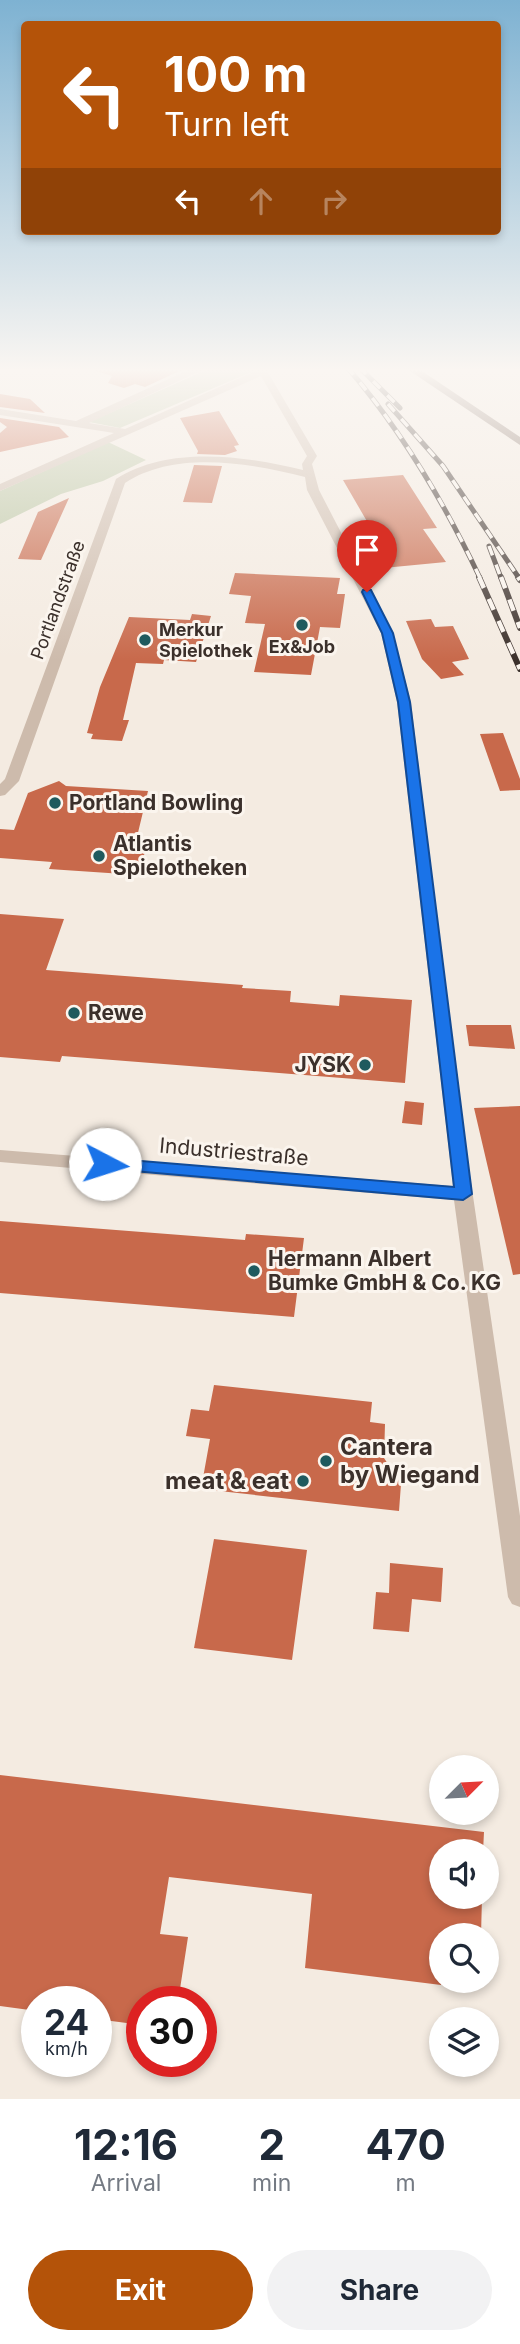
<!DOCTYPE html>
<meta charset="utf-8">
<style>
body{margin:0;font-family:Inter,sans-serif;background:#f2f2f3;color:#1f2937;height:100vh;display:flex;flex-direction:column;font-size:26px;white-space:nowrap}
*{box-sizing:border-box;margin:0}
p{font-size:23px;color:#747a83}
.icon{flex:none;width:38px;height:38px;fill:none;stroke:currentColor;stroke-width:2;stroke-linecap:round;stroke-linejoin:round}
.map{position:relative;height:2099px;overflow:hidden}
.panel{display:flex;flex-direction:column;background:#fff;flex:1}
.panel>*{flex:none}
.banner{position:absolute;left:21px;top:21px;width:480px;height:214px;border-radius:7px;box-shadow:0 4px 10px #0003;background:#b45309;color:#fff;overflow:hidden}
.needle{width:46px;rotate:66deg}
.controls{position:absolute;left:429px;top:1755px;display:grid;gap:14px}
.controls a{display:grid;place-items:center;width:70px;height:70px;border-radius:50%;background:#fff;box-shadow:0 4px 10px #0003;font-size:35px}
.speed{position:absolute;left:21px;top:1986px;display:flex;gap:14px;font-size:35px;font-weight:700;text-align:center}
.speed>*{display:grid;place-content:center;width:91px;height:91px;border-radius:50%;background:#fff;box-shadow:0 4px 10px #0003;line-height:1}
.speed small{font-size:18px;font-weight:400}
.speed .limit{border:10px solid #d22;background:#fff;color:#111}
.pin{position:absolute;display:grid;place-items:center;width:60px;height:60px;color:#fff;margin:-72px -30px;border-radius:50% 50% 50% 0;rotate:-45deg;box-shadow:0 0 7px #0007}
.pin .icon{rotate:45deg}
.me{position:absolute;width:77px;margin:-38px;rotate:95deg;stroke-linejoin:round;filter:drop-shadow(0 0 5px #0008)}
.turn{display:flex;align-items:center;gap:24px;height:147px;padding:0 28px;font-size:32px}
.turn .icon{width:91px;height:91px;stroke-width:2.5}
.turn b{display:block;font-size:49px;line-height:60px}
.lanes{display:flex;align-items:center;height:66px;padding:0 28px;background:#0003;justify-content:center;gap:35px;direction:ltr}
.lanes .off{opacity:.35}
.eta{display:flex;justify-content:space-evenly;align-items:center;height:119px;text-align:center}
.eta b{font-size:42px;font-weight:700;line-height:49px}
.action{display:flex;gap:14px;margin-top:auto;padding:14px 28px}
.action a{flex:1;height:80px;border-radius:42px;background:#b45309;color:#fff;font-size:28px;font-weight:700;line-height:80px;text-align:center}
.action a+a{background:#f2f2f3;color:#1f2937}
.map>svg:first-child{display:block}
.green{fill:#b8c4a0}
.building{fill:#c8694b}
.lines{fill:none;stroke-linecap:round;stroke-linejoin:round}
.minor{fill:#cdbbac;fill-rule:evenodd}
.major{fill:#7d675c;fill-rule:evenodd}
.rail-far1-casing{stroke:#3b302b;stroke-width:5}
.rail-casing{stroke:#3b302b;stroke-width:6}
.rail-far1{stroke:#fbf5ee;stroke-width:3.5;stroke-dasharray:10;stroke-linecap:butt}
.rail{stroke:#fbf5ee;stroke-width:4.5;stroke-dasharray:12;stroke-linecap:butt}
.route{fill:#1a73e8;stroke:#114b97;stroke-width:2}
.poi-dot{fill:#1f5a5e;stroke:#fbf5ee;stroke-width:2.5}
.labels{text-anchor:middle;stroke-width:6;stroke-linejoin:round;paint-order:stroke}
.far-street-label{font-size:18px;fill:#3b302b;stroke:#fbf5ee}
.far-poi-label{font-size:18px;font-weight:bold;fill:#3b302b;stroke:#fbf5ee;text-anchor:start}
.poi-label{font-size:21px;font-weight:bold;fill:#3b302b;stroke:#fbf5ee;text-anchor:start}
.street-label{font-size:21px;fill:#3b302b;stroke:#fbf5ee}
.near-poi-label{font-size:24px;font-weight:bold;fill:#3b302b;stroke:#fbf5ee;text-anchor:start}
</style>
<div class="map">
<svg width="520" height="2099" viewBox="0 0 520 2099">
<rect width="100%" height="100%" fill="#f4ebe1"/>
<path class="green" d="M 213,367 L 263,367 L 120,428 L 89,422 Z
M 108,442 L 146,460 L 103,481 L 61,494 L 0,524 L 0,491 Z"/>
<path class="building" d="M 96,367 L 188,367 L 145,387 L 135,384 L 124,388 L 108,383 L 112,376 L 96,371 Z
M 0,394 L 30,399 L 45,413 L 0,407 Z
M 219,411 L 239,445 L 234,446 L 237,451 L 225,455 L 197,454 L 198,451 L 180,418 Z
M 0,418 L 59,427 L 69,437 L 0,452 L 0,433 L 7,427 L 0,422 Z
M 194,465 L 222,466 L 212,503 L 183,502 Z
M 403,475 L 437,528 L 423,529 L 446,562 L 373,569 L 362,551 L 383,549 L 343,480 Z
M 69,498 L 41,560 L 18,559 L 38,512 Z
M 235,573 L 340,578 L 337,594 L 345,594 L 340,628 L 320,627 L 311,675 L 254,672 L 265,624 L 245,623 L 251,596 L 229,594 Z
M 192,614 L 211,616 L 196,662 L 164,660 L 163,664 L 136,663 L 123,720 L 129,720 L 122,741 L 91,739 L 93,734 L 87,733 L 100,687 L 129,617 L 190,620 Z
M 431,619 L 435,627 L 453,626 L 469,659 L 452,662 L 464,675 L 441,679 L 422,659 L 406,621 Z
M 503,733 L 520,779 L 520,790 L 500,791 L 480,734 Z
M 59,781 L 66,786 L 148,791 L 136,841 L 148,842 L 138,875 L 49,869 L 52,862 L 0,858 L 0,829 L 14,830 L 28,793 Z
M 0,914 L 64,919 L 46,970 L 243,985 L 242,988 L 291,991 L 290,1002 L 339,1006 L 340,995 L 412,1000 L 405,1083 L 62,1056 L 60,1062 L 0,1057 Z
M 466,1025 L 511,1025 L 515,1049 L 469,1046 Z
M 405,1101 L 424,1103 L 422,1125 L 402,1123 Z
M 520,1106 L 520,1274 L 513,1275 L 474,1108 Z
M 0,1221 L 245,1240 L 246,1234 L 304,1238 L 294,1317 L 0,1293 Z
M 214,1385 L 372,1402 L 370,1422 L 385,1424 L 384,1458 L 401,1484 L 399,1511 L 201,1489 L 210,1439 L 186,1436 L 191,1409 L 209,1411 Z
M 214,1539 L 307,1550 L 292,1660 L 194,1648 Z
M 390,1563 L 443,1568 L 441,1602 L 412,1599 L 409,1632 L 373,1629 L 376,1592 L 389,1593 Z
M 0,1775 L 484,1832 L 483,1852 L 441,1852 L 441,1897 L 482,1897 L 481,1936 L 441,1936 L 441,1985 L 305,1968 L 312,1894 L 169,1877 L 160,1934 L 188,1937 L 178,2002 L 142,2002 L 142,2025 L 96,2019 L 96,2002 L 37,2002 L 37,2011 L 0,2006 Z"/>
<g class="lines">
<path class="minor" d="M 195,367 L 209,367 L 89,423 L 125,429 L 260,369 L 266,369 L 317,456 L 312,464 L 319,490 L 393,633 L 411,702 L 458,1094 L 520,1516 L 520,1607 L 512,1604 L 508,1597 L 454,1200 L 0,1162 L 0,1150 L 453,1186 L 397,702 L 381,633 L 307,490 L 305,477 C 250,463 175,450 125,483 L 19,781 L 5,795 L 0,796 L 0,784 L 5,779 L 116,479 C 169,445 245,456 303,470 L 302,464 L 307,456 L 261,376 L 0,491 L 0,484 L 114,433 L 0,415 L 0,409 L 76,421 Z"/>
<path class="major" d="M 404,367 L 416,367 L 520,437 L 520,445 Z"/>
<defs>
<path id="rail-far1" d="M 347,367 C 402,431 444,502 480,578
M 359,367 L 400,408
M 388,404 L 443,466 L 519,578
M 489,546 L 501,578"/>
<path id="rail" d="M 479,577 L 520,669
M 501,577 L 520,628
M 518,577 L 520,580"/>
</defs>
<use href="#rail-far1" class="rail-far1-casing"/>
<use href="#rail" class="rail-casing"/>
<use href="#rail-far1" class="rail-far1"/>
<use href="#rail" class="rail"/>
</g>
<linearGradient id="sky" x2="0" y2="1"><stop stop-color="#7eb2d2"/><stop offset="0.56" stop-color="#faf6f2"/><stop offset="1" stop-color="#faf6f2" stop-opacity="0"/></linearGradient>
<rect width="520" height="661" fill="url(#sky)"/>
<path class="route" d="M 363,590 L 371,590 L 393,633 L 410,702 L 472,1194 L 463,1200 L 99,1168 L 96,1164 L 105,1158 L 454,1187 L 398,702 L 382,633 L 362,592 Z"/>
<g class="poi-dot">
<circle cx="302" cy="625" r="7"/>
<circle cx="145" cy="640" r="7"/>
<circle cx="55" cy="803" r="7"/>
<circle cx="99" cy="856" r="7"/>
<circle cx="74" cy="1013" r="7"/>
<circle cx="365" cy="1065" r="7"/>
<circle cx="254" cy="1271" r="7"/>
<circle cx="326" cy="1461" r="7"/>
<circle cx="303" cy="1481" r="7"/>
</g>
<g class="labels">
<g class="far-street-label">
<text transform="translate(58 600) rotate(-70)" y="6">Portlandstraße</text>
</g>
<g class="far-poi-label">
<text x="159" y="636">Merkur<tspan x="159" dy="21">Spielothek</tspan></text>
<text x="302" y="653" text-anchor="middle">Ex&amp;Job</text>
</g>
<g class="poi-label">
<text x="69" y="810">Portland Bowling</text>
<text x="113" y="851">Atlantis<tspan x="113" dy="24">Spielotheken</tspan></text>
<text x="88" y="1020">Rewe</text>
<text x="351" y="1072" text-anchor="end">JYSK</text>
<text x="268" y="1266">Hermann Albert<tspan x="268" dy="24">Bumke GmbH &amp; Co. KG</tspan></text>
</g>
<g class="street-label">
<text transform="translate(234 1152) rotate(5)" y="7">Industriestraße</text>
</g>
<g class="near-poi-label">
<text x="340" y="1455">Cantera<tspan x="340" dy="28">by Wiegand</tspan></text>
<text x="289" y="1489" text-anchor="end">meat &amp; eat</text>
</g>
</g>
</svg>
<div class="controls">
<a><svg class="needle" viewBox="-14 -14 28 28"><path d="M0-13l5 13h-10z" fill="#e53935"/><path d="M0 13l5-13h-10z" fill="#747a83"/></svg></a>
<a><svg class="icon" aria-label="sound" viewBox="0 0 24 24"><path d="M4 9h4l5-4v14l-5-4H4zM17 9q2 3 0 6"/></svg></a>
<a><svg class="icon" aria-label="search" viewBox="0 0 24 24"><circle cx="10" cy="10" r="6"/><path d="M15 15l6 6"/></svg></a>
<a><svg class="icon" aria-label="layers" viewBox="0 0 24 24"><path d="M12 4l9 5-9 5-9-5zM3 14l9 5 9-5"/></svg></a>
</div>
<div class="speed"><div>24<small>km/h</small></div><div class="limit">30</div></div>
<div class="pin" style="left:367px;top:592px;background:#d93025"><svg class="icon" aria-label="arrive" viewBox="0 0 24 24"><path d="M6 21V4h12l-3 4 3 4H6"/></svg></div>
<svg class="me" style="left:105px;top:1164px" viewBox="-20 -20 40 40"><circle r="19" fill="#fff"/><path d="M0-13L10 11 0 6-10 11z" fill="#1a73e8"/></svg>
<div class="banner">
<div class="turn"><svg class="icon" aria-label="left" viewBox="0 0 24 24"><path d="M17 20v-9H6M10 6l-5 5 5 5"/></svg><div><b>100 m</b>Turn left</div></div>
<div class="lanes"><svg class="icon" aria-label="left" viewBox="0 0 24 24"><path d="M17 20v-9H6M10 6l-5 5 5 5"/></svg><svg class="icon off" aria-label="ahead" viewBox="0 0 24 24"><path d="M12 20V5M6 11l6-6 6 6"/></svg><svg class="icon off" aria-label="right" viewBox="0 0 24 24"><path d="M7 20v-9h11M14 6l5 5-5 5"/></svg></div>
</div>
</div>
<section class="panel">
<div class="eta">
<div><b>12:16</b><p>Arrival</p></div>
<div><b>2</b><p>min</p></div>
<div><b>470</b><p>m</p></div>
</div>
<div class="action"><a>Exit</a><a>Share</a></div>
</section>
